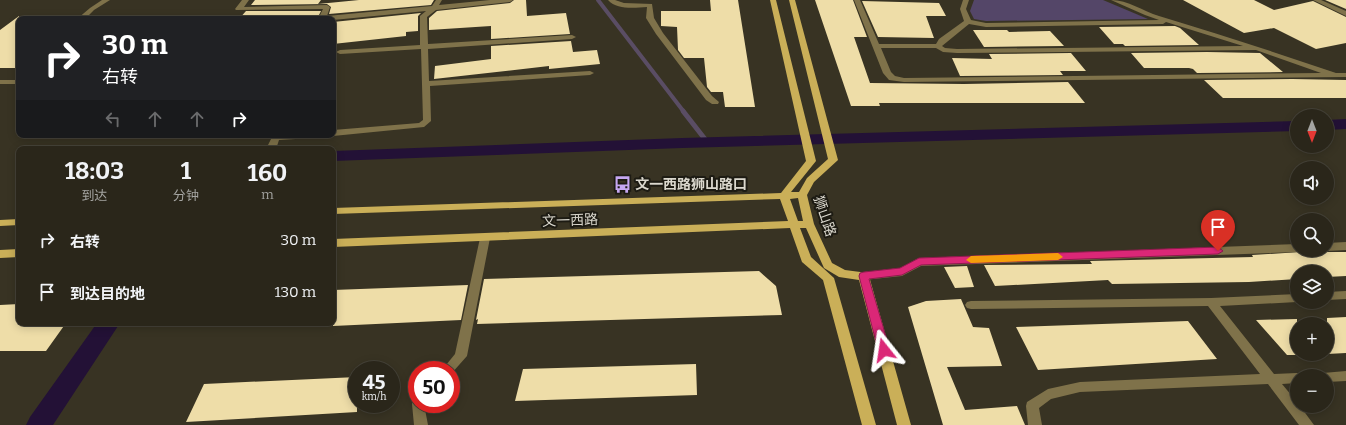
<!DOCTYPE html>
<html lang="zh">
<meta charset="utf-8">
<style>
body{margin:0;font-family:Bitter,"Noto Sans SC",serif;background:#363227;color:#f1f3f6;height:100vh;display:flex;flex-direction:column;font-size:15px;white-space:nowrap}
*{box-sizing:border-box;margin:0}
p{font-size:13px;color:#a5a5a2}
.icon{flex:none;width:22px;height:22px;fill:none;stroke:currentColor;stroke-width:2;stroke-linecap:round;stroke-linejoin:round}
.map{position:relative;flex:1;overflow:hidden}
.details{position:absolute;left:16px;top:146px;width:320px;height:180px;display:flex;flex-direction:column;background:#2a261a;border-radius:8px;box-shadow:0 2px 10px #0003,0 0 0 1px #464339}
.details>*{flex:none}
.top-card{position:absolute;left:16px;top:16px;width:320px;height:122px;border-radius:8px;box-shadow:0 2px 10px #0003,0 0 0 1px #464339;background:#202124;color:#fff;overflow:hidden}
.needle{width:26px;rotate:180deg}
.tools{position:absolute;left:1290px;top:109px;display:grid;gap:8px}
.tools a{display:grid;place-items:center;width:44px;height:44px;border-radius:50%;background:#2a261a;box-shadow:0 2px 10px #0003,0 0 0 1px #464339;font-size:20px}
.speed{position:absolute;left:348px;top:361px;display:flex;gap:8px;font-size:20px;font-weight:700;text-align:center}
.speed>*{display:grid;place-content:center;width:52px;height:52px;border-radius:50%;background:#2a261a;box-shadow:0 2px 10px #0003,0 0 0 1px #464339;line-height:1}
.speed small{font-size:10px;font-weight:400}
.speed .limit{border:6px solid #d22;background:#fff;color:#111}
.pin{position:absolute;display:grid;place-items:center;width:34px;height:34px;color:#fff;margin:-41px -17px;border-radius:50% 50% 50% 0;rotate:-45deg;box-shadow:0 0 4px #0007}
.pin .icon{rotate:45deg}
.me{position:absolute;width:44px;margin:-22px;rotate:345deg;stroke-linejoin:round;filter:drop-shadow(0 0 3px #0008)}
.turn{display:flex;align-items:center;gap:14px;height:84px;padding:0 20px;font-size:18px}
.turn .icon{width:52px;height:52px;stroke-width:2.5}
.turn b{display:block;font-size:28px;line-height:34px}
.lanes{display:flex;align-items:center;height:38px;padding:0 20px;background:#0003;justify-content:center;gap:20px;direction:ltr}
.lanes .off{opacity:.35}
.eta{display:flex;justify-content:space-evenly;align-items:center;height:68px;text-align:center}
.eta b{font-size:24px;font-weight:700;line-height:28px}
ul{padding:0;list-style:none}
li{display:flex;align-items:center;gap:12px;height:52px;padding:0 20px}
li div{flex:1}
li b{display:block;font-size:15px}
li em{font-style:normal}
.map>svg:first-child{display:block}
.green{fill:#544668}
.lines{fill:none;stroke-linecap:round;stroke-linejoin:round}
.stream-far1{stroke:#5a4d64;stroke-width:4}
.stream{stroke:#5a4d64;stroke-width:5}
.canal{fill:#231136;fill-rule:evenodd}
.building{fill:#eedda8}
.minor{fill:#7f724a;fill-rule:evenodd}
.major{fill:#caaf58;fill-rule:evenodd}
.route{fill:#db2777;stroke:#8e194d}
.slow{fill:#f59e0b}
.labels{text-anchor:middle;stroke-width:4;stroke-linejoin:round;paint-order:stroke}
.poi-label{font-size:14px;font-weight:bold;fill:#dbd8ce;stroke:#1d1b13;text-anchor:start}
.street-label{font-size:14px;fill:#dbd8ce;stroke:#1d1b13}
</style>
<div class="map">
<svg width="1346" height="425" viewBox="0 0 1346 425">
<rect width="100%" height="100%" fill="#383323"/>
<path class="green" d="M 974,0 L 1103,0 L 1148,19 L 986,21 L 974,19 L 970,11 Z"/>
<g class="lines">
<path class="stream-far1" d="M 598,0 L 684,112"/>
<path class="stream" d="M 683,111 L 708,143"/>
<path class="canal" d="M 1346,119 L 1346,129 L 1327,130 L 1327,120 Z
M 1297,121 L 1297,131 L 682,148 L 333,161 L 333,151 L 682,138 Z
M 97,323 L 120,323 L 53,425 L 26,425 L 30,417 Z"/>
</g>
<path class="building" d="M 255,0 L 321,0 L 318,4 L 359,0 L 434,0 L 431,5 L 329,14 L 331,7 L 327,4 L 251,5 Z
M 514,0 L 526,0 L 527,16 L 566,13 L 570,34 L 491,39 L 491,26 L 429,30 L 429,18 L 437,11 L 510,3 Z
M 710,0 L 738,0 L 755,107 L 725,107 L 723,92 L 711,92 L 707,87 L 704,58 L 684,58 L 678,50 L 677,27 L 661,26 L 661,11 L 711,11 Z
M 815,0 L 853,0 L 867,37 L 854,37 L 870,83 L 964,84 L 1068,82 L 1085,103 L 879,103 L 880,106 L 851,106 Z
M 1183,0 L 1254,0 L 1274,10 L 1313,1 L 1346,17 L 1346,43 L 1316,49 L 1274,28 L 1244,33 Z
M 1325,0 L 1346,0 L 1346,9 Z
M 862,1 L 939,3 L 946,16 L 926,16 L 934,38 L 878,37 Z
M 246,11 L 321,11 L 317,19 L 239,19 Z
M 421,13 L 418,16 L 418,31 L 406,32 L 406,36 L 333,44 L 333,22 Z
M 19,16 L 19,68 L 0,68 L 0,30 Z
M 1175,26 L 1180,28 L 1199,45 L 1125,46 L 1123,44 L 1114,44 L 1099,27 Z
M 973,30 L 1007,30 L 1009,32 L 1050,31 L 1064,46 L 984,47 Z
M 571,41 L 573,52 L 597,50 L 600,64 L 549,69 L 549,66 L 434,79 L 435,66 L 491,59 L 491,46 Z
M 1207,52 L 1260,53 L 1283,72 L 1197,73 L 1193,69 L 1189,68 L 1144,68 L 1131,53 Z
M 1071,53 L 1086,71 L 1060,71 L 1063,75 L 960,76 L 952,58 L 992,59 L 989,54 Z
M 1292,79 L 1346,80 L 1346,98 L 1223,98 L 1204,80 Z
M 1300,252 L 1346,252 L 1346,276 L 1327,277 L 1327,272 L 1297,272 L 1297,279 L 1249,282 L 1112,284 L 1108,280 L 995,286 L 984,265 L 1092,264 L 1090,261 L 1253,257 L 1252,255 Z
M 967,266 L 974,287 L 955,288 L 944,267 Z
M 759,271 L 776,286 L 782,315 L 477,324 L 478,319 L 476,320 L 484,279 Z
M 468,285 L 461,320 L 333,326 L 333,290 Z
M 961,299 L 973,327 L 989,328 L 1002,366 L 947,367 L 965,410 L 1017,406 L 1025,425 L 943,425 L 908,307 L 926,301 Z
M 19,304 L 19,323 L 66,323 L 46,351 L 0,351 L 0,305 Z
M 1346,317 L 1346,353 L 1327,354 L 1327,318 Z
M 1297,319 L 1297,355 L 1287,355 L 1256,320 Z
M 1188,321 L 1217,359 L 1038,370 L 1016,327 Z
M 696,364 L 697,395 L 515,401 L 523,369 Z
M 357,377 L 357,412 L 186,422 L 204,384 Z"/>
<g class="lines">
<path class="minor" d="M 102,0 L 110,0 L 94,10 L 85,19 L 77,19 L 90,8 Z
M 242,0 L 249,0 L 244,7 L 327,5 L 330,7 L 327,16 L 432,6 L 436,0 L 442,0 L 439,5 L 490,0 L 513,0 L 510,2 L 436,10 L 427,17 L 428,44 L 572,35 L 576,37 L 572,39 L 428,49 L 429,81 L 590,71 L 594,73 L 590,75 L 430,86 L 431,121 L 424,127 L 333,136 L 330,135 L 333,135 L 333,130 L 419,123 L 423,120 L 421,49 L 340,54 L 336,52 L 340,50 L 420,45 L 420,16 L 426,11 L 333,20 L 318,19 L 323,9 L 236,10 L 235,9 Z
M 608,0 L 615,0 L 624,3 L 652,4 L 654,18 L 663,33 L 712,96 L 719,102 L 718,104 L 712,104 L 706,100 L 656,34 L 646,18 L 647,7 C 634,8 617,10 608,0 Z
M 854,0 L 860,0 L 879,44 L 936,44 L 939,39 L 964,21 L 960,9 L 963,0 L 969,0 L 966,9 L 971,20 L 986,23 L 1159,20 L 1145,15 L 1111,0 C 1128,0 1143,11 1159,16 C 1219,34 1277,53 1336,73 L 1346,73 L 1346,77 L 904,82 L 889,80 L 883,73 ZM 1166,22 L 1243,46 L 957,49 L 945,48 L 942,46 L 969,24 L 986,27 L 1163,24 ZM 881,48 L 936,48 L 943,52 L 957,53 L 1256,50 L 1321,73 L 904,78 L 895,76 L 891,72 Z
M 1313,0 L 1321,0 L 1346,11 L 1346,16 Z
M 0,80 L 19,80 L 19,84 L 0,84 Z
M 273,135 L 316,135 L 312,138 L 279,140 L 276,149 L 266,149 Z
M 485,234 L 489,235 L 490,238 L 467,356 L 451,374 L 451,370 L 442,370 L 455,354 L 480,238 L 481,235 Z
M 1346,242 L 1346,250 L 1327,251 L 1325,250 L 1327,250 L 1327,243 Z
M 1297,244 L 1297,250 L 1301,250 L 1297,252 L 921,266 L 902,276 L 864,280 L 860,279 L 859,276 L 860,273 L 864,272 L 900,268 L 919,258 Z
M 1346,291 L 1346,299 L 1327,300 L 1327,292 Z
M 1297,294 L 1297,302 L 1220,306 L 1274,374 L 1297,373 L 1301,374 L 1302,376 L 1297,376 L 1297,383 L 1282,384 L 1297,402 L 1297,406 L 1300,406 L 1314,425 L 1299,425 L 1268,384 L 1080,392 L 1051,399 L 1039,408 L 1042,425 L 1028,425 L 1026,406 L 1027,402 L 1048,389 L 1080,382 L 1260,374 L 1208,306 L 971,309 L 967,308 L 965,305 L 967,302 L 971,301 L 1211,298 Z
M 1346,371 L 1346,381 L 1327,382 L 1327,376 L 1321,376 L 1323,373 Z
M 417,399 L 417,404 L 424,404 L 428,425 L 414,425 L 412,404 L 413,400 Z"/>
<path class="major" d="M 770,0 L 776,0 L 816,161 L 791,192 L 799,192 L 807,178 L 828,159 L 789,0 L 795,0 L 838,160 L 814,182 L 807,195 L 814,224 L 832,263 L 845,270 L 868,273 L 869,276 L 911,425 L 897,425 L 859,280 L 839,277 L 824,268 L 806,228 L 800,228 L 811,257 L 834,278 L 876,425 L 862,425 L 823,280 L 802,262 L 790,228 L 333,247 L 333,239 L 788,221 L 780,199 L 333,214 L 333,208 L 781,193 L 806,161 ZM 798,198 L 803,221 L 798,221 L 790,199 Z
M 19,219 L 19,225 L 0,226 L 0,220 Z
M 19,249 L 19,257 L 0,258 L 0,250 Z"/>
</g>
<path class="route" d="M 1218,247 L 1223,251 L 1218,254 L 921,265 L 902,275 L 869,279 L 890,350 L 888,353 L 884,355 L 880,353 L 878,350 L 859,276 L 860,273 L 864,272 L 900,268 L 919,258 Z"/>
<path class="slow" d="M 1058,253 L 1063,257 L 1058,260 L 971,263 L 966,260 L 971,256 Z"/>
<defs>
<symbol id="bus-bare" viewBox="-9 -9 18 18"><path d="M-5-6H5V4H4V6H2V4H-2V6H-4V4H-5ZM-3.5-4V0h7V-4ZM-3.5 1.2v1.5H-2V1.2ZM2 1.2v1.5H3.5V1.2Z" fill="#c5a7f1" stroke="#1d1b13" stroke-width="2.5" paint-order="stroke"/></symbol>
</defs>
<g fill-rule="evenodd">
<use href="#bus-bare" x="610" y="172" width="25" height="25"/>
</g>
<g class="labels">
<g class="poi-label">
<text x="635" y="189">文一西路狮山路口</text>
</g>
<g class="street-label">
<text transform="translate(825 216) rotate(71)" y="5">狮山路</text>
<text transform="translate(570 220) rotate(-2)" y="5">文一西路</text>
</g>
</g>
</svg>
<div class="tools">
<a><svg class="needle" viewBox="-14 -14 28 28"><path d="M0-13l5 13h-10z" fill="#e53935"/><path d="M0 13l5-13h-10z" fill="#a5a5a2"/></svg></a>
<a><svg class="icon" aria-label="sound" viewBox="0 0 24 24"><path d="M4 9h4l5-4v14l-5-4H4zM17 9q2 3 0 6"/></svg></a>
<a><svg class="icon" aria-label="search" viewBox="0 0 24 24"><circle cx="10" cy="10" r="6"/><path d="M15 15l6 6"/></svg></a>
<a><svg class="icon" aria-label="layers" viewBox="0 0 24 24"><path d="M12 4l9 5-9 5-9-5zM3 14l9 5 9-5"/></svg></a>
<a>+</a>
<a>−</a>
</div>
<div class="speed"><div>45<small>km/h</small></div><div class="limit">50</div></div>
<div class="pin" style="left:1218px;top:251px;background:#d93025"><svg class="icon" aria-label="arrive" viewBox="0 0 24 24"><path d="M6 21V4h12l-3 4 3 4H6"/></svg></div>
<svg class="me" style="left:884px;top:350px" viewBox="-20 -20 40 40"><path d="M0-17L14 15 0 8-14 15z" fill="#db2777" stroke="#fff" stroke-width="4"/></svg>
<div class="top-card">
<div class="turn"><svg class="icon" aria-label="right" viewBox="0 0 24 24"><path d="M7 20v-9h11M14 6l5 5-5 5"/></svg><div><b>30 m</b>右转</div></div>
<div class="lanes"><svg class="icon off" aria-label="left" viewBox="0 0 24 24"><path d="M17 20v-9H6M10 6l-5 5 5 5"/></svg><svg class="icon off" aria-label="ahead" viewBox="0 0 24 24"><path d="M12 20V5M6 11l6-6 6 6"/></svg><svg class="icon off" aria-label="ahead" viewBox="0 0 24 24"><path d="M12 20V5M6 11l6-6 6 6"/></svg><svg class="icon" aria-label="right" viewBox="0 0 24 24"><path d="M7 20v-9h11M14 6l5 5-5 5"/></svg></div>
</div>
<section class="details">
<div class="eta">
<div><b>18:03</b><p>到达</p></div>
<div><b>1</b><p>分钟</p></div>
<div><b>160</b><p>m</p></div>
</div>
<ul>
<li><svg class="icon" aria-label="right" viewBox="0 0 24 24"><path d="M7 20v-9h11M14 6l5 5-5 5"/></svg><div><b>右转</b></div><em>30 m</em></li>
<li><svg class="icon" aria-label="arrive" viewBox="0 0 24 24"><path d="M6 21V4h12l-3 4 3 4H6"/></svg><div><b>到达目的地</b></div><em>130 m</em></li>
</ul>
</section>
</div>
